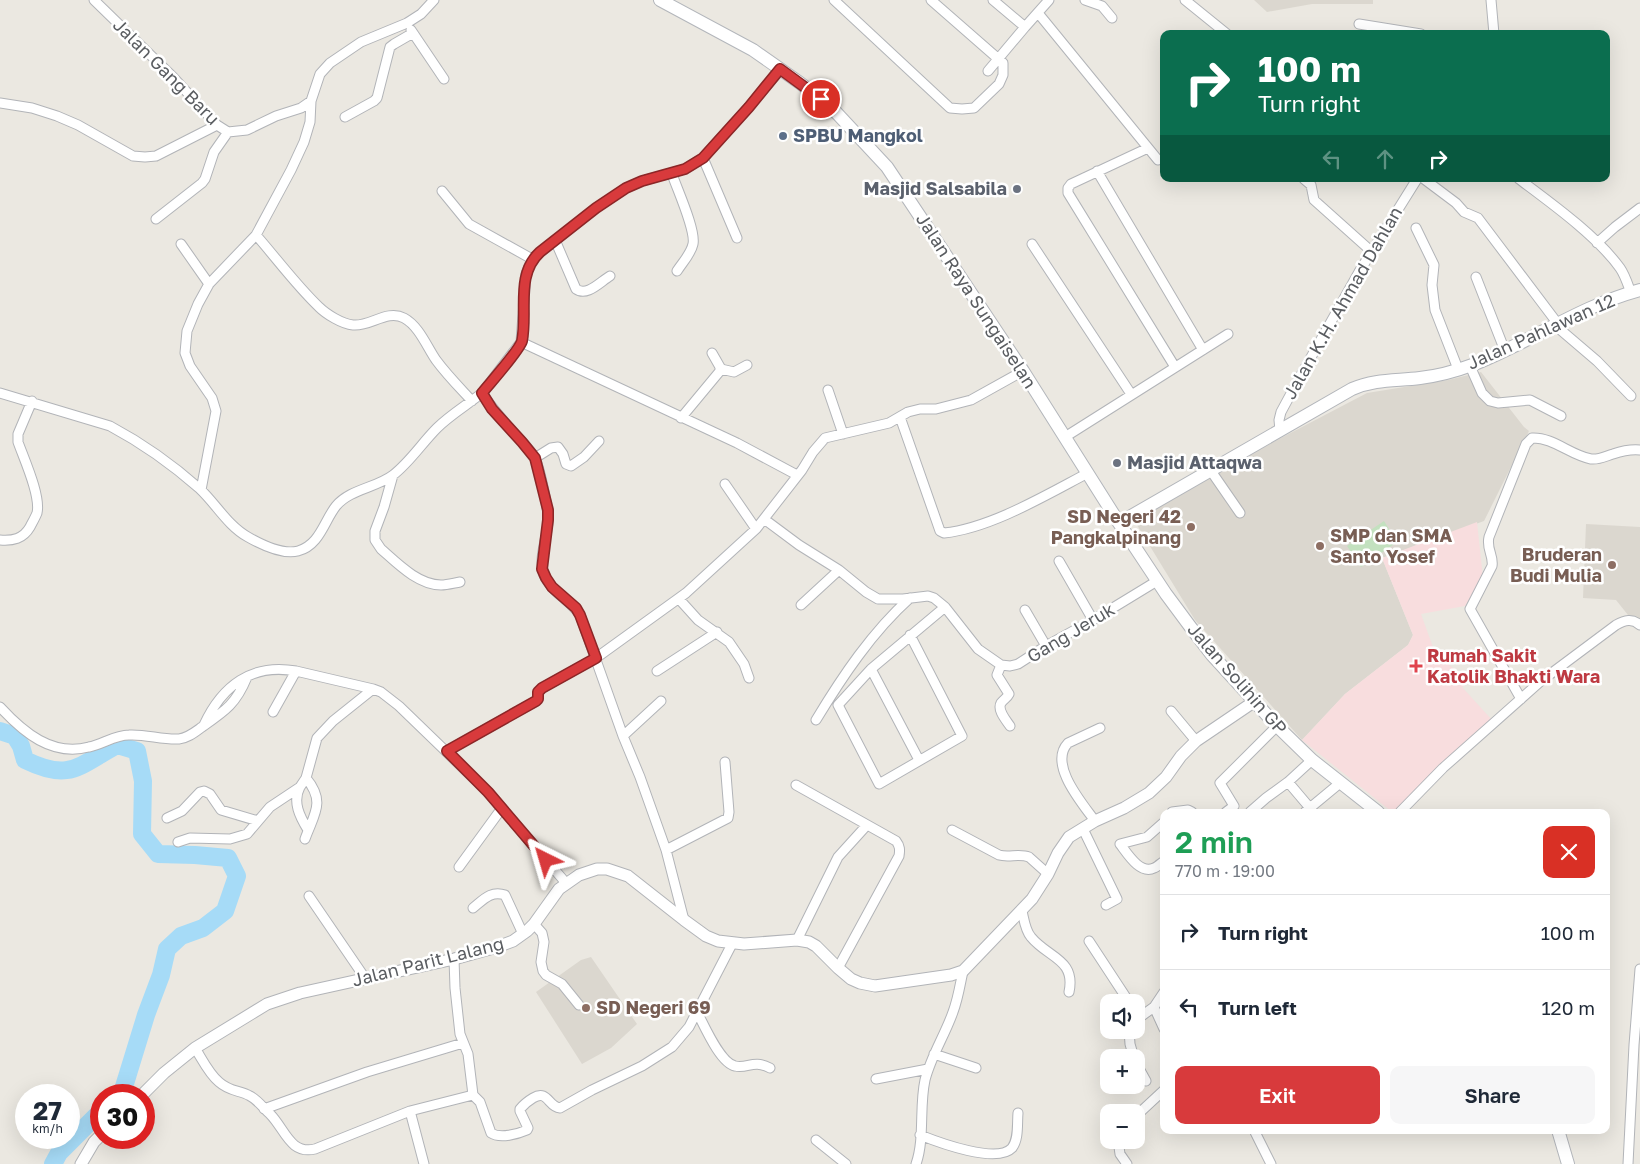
<!DOCTYPE html>
<meta charset="utf-8">
<style>
body{margin:0;font-family:"Golos Text",sans-serif;background:#f6f6f7;color:#1f2937;height:100vh;display:flex;flex-direction:column;font-size:19px;white-space:nowrap}
*{box-sizing:border-box;margin:0}
p{font-size:16px;color:#747a83}
.icon{flex:none;width:28px;height:28px;fill:none;stroke:currentColor;stroke-width:2;stroke-linecap:round;stroke-linejoin:round}
.map{position:relative;flex:1;overflow:hidden}
.side{position:absolute;left:1160px;top:809px;width:450px;height:325px;display:flex;flex-direction:column;background:#fff;border-radius:10px;box-shadow:0 5px 20px #0002}
.side>*{flex:none}
.guide{position:absolute;left:1160px;top:30px;width:450px;height:152px;border-radius:10px;box-shadow:0 5px 20px #0002;background:#0b6e4f;color:#fff;overflow:hidden}
.controls{position:absolute;left:1100px;top:994px;display:grid;gap:10px}
.controls a{display:grid;place-items:center;width:45px;height:45px;border-radius:10px;background:#fff;box-shadow:0 5px 20px #0002;font-size:25px}
.speed{position:absolute;left:15px;top:1084px;display:flex;gap:10px;font-size:25px;font-weight:700;text-align:center}
.speed>*{display:grid;place-content:center;width:65px;height:65px;border-radius:50%;background:#fff;box-shadow:0 5px 20px #0002;line-height:1}
.speed small{font-size:12px;font-weight:400}
.speed .limit{border:8px solid #d22;background:#fff;color:#111}
.pin{position:absolute;display:grid;place-items:center;width:42px;height:42px;color:#fff;margin:-21px;border:2px solid #fff;border-radius:50%;box-shadow:0 1px 5px #0007}
.me{position:absolute;width:55px;margin:-28px;rotate:320deg;stroke-linejoin:round;filter:drop-shadow(0 0 4px #0008)}
.turn{display:flex;align-items:center;gap:18px;height:105px;padding:0 15px;font-size:22px}
.turn .icon{width:65px;height:65px;stroke-width:2.5}
.turn b{display:block;font-size:35px;line-height:42px}
.lanes{display:flex;align-items:center;height:48px;padding:0 15px;background:#0003;justify-content:center;gap:25px;direction:ltr}
.lanes .off{opacity:.35}
.round{display:grid;place-items:center;flex:none;width:52px;height:52px;border-radius:10px;background:#f6f6f7}
.overview{display:flex;align-items:center;justify-content:space-between;height:85px;padding:0 15px}
h1{font-size:30px;font-weight:600;line-height:38px;color:#1e9e55}
.cta{display:flex;gap:10px;margin-top:auto;padding:10px 15px}
.cta a{flex:1;height:58px;border-radius:10px;background:#d83a3c;color:#fff;font-size:20px;font-weight:600;line-height:58px;text-align:center}
.cta a+a{background:#f6f6f7;color:#1f2937}
ul{padding:0;list-style:none}
li{display:flex;align-items:center;gap:15px;height:75px;padding:0 15px;border-top:1px solid #e0e1e3}
li div{flex:1}
li b{display:block;font-size:19px}
li em{font-style:normal}
.map>svg:first-child{display:block}
.education{fill:#dbd7cf}
.medical{fill:#f8ddde}
.green{fill:#c3e1bf}
.lines{fill:none;stroke-linecap:round;stroke-linejoin:round}
.river{stroke:#a6dbf7;stroke-width:18}
.minor-casing{stroke:#b2b4b8;stroke-width:11}
.tertiary-casing{stroke:#b2b4b8;stroke-width:13}
.secondary-casing{stroke:#b3b6bb;stroke-width:14}
.minor{stroke:#fff;stroke-width:9}
.tertiary{stroke:#fff;stroke-width:11}
.secondary{stroke:#fff;stroke-width:12}
.route-casing{stroke:#8c2627;stroke-width:12}
.route{stroke:#d83a3c;stroke-width:9}
.service-dot{fill:#5c6f8a;stroke:#fff;stroke-width:2}
.worship-dot{fill:#6b7280;stroke:#fff;stroke-width:2}
.education-dot{fill:#8d6e63;stroke:#fff;stroke-width:2}
.health-dot{fill:#e0444e;stroke:#fff;stroke-width:2}
.labels{text-anchor:middle;stroke-width:5;stroke-linejoin:round;paint-order:stroke}
.street-label{font-size:18px;fill:#5a5d61;stroke:#fff}
.service-label{font-size:18px;font-weight:bold;fill:#4e5e75;stroke:#fff;text-anchor:start}
.worship-label{font-size:18px;font-weight:bold;fill:#5b616d;stroke:#fff;text-anchor:end}
.education-label{font-size:18px;font-weight:bold;fill:#785e54;stroke:#fff;text-anchor:end}
.health-label{font-size:18px;font-weight:bold;fill:#be3a42;stroke:#fff;text-anchor:start}
</style>
<div class="map">
<svg width="1640" height="1164" viewBox="0 0 1640 1164">
<rect width="100%" height="100%" fill="#ebe8e1"/>
<path class="education" d="M 1254,0 L 1373,0 L 1373,4 L 1312,4 L 1267,12 Z
M 1481,372 L 1524,427 L 1529,431 L 1484,521 L 1382,558 L 1413,635 L 1408,645 L 1345,694 L 1302,740 L 1195,620 L 1134,520 L 1214,473 L 1367,393 L 1448,380 Z
M 1586,524 L 1640,527 L 1640,619 L 1628,615 L 1616,600 L 1583,598 Z
M 591,957 L 637,1024 L 611,1048 L 582,1064 L 536,992 L 581,960 Z"/>
<path class="medical" d="M 1477,522 L 1483,578 L 1465,606 L 1421,614 L 1434,650 L 1467,682 L 1462,687 L 1492,720 L 1396,812 L 1392,812 L 1302,740 L 1345,694 L 1408,645 L 1413,635 L 1382,558 Z"/>
<path class="green" d="M 1384,521 L 1397,542 L 1361,567 L 1347,546 Z"/>
<g class="lines">
<path class="river" d="M 0,731 L 15,736 L 21,746 L 25,760 C 70,782 78,766 117,745 L 137,751 L 143,781 L 142,834 L 158,854 L 195,855 L 228,858 L 237,876 L 225,911 L 203,928 L 181,936 L 167,949 L 161,975 L 146,1015 L 123,1090 L 117,1095
M 53,1164 L 59,1153 L 101,1111"/>
<defs>
<path id="minor" d="M 94,0 L 173,77 L 217,125 L 228,132 L 247,130 L 276,116 L 301,108 L 311,101 L 320,74 L 330,63 L 361,42 L 407,23 L 421,14 L 434,0
M 834,0 L 950,108 L 962,109 L 974,108 L 999,84 L 1003,75 L 1003,63 L 931,0
M 993,0 L 1025,27 L 1049,0
M 1085,0 L 1102,6 L 1112,18
M 1185,0 L 1227,34
M 1491,0 L 1494,34
M 1038,13 L 1158,160
M 1359,24 L 1421,34
M 411,30 L 444,79
M 988,71 L 1025,27
M 0,103 L 32,108 L 57,116 L 78,125 L 133,156 L 145,157 L 156,156 L 217,125
M 345,117 L 374,101 L 377,98 L 390,47 L 394,44 L 413,33
M 1148,148 L 1071,184 L 1068,188 L 1068,193 L 1175,367
M 703,158 L 737,238
M 1097,171 L 1203,350
M 672,174 C 677,189 696,230 693,244 C 691,254 682,263 677,271
M 1304,179 L 1311,185 L 1314,200 L 1371,251
M 1424,179 L 1456,203 L 1464,212 L 1478,218 L 1558,324
M 1519,179 C 1551,203 1597,236 1620,268 C 1625,275 1628,285 1631,293
M 442,191 L 469,224 L 532,259
M 156,219 L 202,183 L 205,179 L 214,152 L 228,132
M 1416,228 L 1434,265 L 1432,285 L 1435,310 L 1458,369
M 256,235 C 277,259 296,285 319,307 C 326,314 342,324 353,325 C 370,327 387,309 404,318 C 419,326 427,347 436,360 C 447,375 460,388 472,401
M 555,240 L 576,289 C 587,297 600,282 610,276
M 1597,243 L 1615,227 L 1640,208
M 181,244 L 209,284
M 1032,244 L 1131,394
M 1476,277 L 1505,351
M 1556,326 L 1597,361 L 1631,396
M 521,342 L 737,443 L 797,475
M 1470,366 L 1482,393 L 1490,401 L 1498,403 L 1530,400 L 1561,416
M 721,369 L 734,372 L 747,365
M 828,390 L 843,434
M 0,393 L 110,426 C 140,442 174,466 200,489 C 216,504 228,526 248,537 C 262,545 282,555 298,551 C 320,545 324,521 336,506 C 350,489 376,488 393,475 C 409,463 422,443 437,428 C 450,415 467,405 482,393
M 900,417 L 940,531 L 944,533 C 991,528 1046,495 1088,473
M 681,418 L 720,371 L 720,367 L 712,353
M 1280,430 L 1279,420 L 1281,412 L 1301,375 L 1359,272 L 1417,179
M 1065,437 L 1228,334
M 535,458 L 551,448 L 558,447 L 563,454 L 566,464 L 571,466 L 584,457 L 599,441
M 1211,471 L 1240,513
M 393,475 L 384,507 L 375,531 L 375,540 L 381,549 C 397,563 418,585 441,585 C 447,585 454,583 460,582
M 725,484 L 756,529
M 201,490 L 216,411 L 212,398 L 190,366 L 185,353 L 187,331 L 198,304 L 209,284 L 256,235 L 291,170 L 304,142 L 310,122 L 311,101
M 764,519 L 799,545 L 839,570 L 866,592 L 878,599 L 903,599 L 928,596 L 934,598 L 945,607 L 978,649 L 1001,665 L 1010,666 L 1018,664 L 1046,646 L 1093,620 L 1157,581
M 0,540 C 13,541 23,539 30,527 C 32,523 35,518 37,513 C 41,496 24,459 18,442 L 18,434 L 32,401
M 1059,561 L 1093,620
M 679,599 L 698,620 L 729,642 L 744,664 L 749,678
M 801,605 L 839,570
M 1025,610 L 1046,646
M 910,635 L 962,736 L 879,784 L 838,705 L 871,669 L 945,607
M 1001,665 L 997,675 L 1009,694 C 1007,698 1004,699 1001,703 C 997,710 1006,720 1010,726
M 871,669 L 919,760
M 657,671 L 717,632
M 1521,699 L 1470,609 L 1492,566 C 1494,556 1486,549 1489,537 L 1526,444 L 1532,438 C 1553,437 1570,455 1591,459 C 1599,460 1606,456 1613,454 C 1622,451 1630,449 1640,450
M 0,707 C 23,732 52,757 89,747 C 103,744 115,735 129,735 C 146,734 162,740 179,739 C 188,738 195,732 202,727 C 225,711 236,704 247,677
M 1171,711 L 1196,741
M 273,712 L 296,671
M 816,720 C 842,677 872,632 910,598
M 204,725 C 222,686 252,663 296,671 L 373,689 L 381,692 L 399,706 L 488,792 L 566,883
M 623,736 L 661,701
M 447,751 L 536,701 L 538,699 L 538,693 L 542,688 L 596,658 L 686,593 L 756,529 L 802,470 L 813,452 L 825,438 L 889,423 L 908,412 L 920,409 L 936,409 L 971,400 L 1023,371
M 1288,782 L 1310,808
M 796,785 L 896,841 C 900,846 900,850 899,856 L 838,968
M 300,787 C 292,802 300,817 308,830
M 1172,812 L 1188,810 L 1192,812
M 1226,812 L 1234,806 L 1220,783 L 1277,726
M 1250,812 L 1266,798 L 1288,782 L 1312,760
M 1305,812 L 1340,783
M 1400,812 L 1443,768 L 1541,681 L 1616,625 C 1625,620 1632,618 1640,625
M 167,818 L 182,811 L 200,792 L 204,791 L 210,794 L 221,810 L 258,821
M 1095,821 C 1082,803 1048,764 1068,743 L 1100,728
M 1164,822 L 1147,837 L 1120,844 C 1127,853 1140,875 1154,868 C 1157,867 1161,863 1164,861
M 1083,829 L 1117,899 L 1106,905
M 952,830 L 999,855 C 1009,858 1019,853 1029,857 L 1048,874
M 305,839 C 314,814 326,802 306,778
M 178,842 L 190,838 L 230,839 L 247,834 L 270,807 L 300,787 L 306,778 L 317,738 L 333,721 L 373,689
M 666,850 L 728,818 L 729,812 L 725,762
M 459,867 L 502,808
M 309,896 L 365,978
M 473,908 C 483,900 491,890 505,895 L 523,934
M 1022,911 C 1024,919 1025,930 1031,937 C 1048,958 1076,959 1069,992
M 684,920 L 666,850 L 640,777 L 623,736 L 580,615 C 570,600 551,592 544,575 C 538,559 547,539 548,522 C 549,511 540,469 535,458 C 530,449 520,440 513,432 C 502,419 491,407 482,393 L 521,342 L 526,274 L 532,259 L 596,208 L 626,188 L 642,181 L 685,169 L 703,158 L 749,107 L 781,69
M 534,924 L 542,933 L 544,942 L 541,962 L 543,971 L 546,975 L 562,984 L 579,1005
M 797,940 L 838,857 L 867,825
M 1089,941 L 1129,1002
M 1164,992 L 1154,1007 L 1164,1029
M 697,1012 C 704,1025 720,1063 735,1066 C 748,1069 753,1059 770,1068
M 1136,1020 L 1154,1007
M 1129,1030 L 1130,1044 L 1134,1058
M 195,1048 C 202,1059 209,1074 219,1082 C 230,1092 240,1090 250,1096 C 258,1100 264,1109 270,1114 C 285,1129 290,1155 315,1149 L 410,1111 L 473,1095 L 468,1054 L 460,1034 L 455,988 L 454,959
M 934,1054 L 976,1068
M 1136,1063 L 1146,1081
M 876,1079 L 928,1069
M 473,1095 L 480,1102 L 491,1133 C 500,1139 518,1134 527,1130 L 528,1128 L 520,1111 L 520,1109 C 524,1104 528,1101 533,1098 C 548,1089 548,1107 560,1108 L 592,1090 L 642,1066 L 672,1047 L 689,1027 L 732,944
M 264,1109 L 367,1072 L 463,1043
M 410,1111 L 424,1164
M 1136,1116 L 1164,1090
M 1254,1130 L 1271,1164
M 920,1135 C 940,1143 997,1164 1012,1148 C 1019,1139 1017,1124 1018,1113
M 816,1140 L 846,1164
M 1118,1140 L 1120,1154 L 1127,1164
M 916,1164 C 925,1138 919,1107 925,1080 C 931,1056 945,1035 953,1012 C 958,999 960,985 963,971
M 1628,1164 L 1634,1045 L 1640,969"/>
<path id="tertiary" d="M 142,1095 L 164,1073 L 195,1048 L 267,1004 L 300,993 L 454,959 L 497,947 L 513,941 L 527,931 L 534,924 L 559,889 L 579,875 L 597,869 L 607,869 L 628,876 L 684,920 L 706,936 L 718,941 L 744,944 L 797,940 L 809,942 L 816,946 L 838,968 L 851,979 L 860,983 L 875,986 L 951,975 L 963,971 L 1032,899 L 1048,874 L 1058,853 L 1069,837 L 1095,821 L 1124,808 L 1149,793 L 1166,777 L 1181,756 L 1196,741 L 1255,701
M 81,1164 L 94,1142 L 101,1135"/>
<path id="secondary" d="M 660,0 L 753,50 L 800,83 L 832,108 L 887,167 L 1023,371 L 1119,523 L 1166,594 L 1189,625 L 1212,655 L 1277,726 L 1312,760 L 1378,812
M 1119,523 L 1352,389 C 1375,379 1396,381 1420,378 C 1437,376 1456,371 1472,365 C 1529,343 1580,306 1640,290
M 1558,1130 L 1568,1164"/>
</defs>
<use href="#minor" class="minor-casing"/>
<use href="#tertiary" class="tertiary-casing"/>
<use href="#secondary" class="secondary-casing"/>
<use href="#minor" class="minor"/>
<use href="#tertiary" class="tertiary"/>
<use href="#secondary" class="secondary"/>
</g>
<g class="lines">
<defs>
<path id="route" d="M 546,860 L 488,792 L 447,751 L 536,701 L 538,699 L 538,692 L 542,688 L 596,658 L 580,615 L 576,608 L 552,587 L 546,578 L 542,569 L 548,520 L 548,510 L 535,458 L 522,442 L 492,409 L 482,393 C 490,383 519,351 522,341 C 528,311 515,275 540,252 L 596,208 L 626,188 L 642,181 L 685,169 L 703,158 L 749,107 L 780,69 L 821,99"/>
</defs>
<use href="#route" class="route-casing"/>
<use href="#route" class="route"/>
</g>
<circle class="service-dot" cx="783" cy="136" r="5"/>
<g class="worship-dot">
<circle cx="1017" cy="189" r="5"/>
<circle cx="1117" cy="463" r="5"/>
</g>
<g class="education-dot">
<circle cx="1191" cy="527" r="5"/>
<circle cx="1320" cy="546" r="5"/>
<circle cx="1612" cy="565" r="5"/>
<circle cx="586" cy="1008" r="5"/>
</g>
<path class="health-dot" d="M1413.5 658.5h5v5h5v5h-5v5h-5v-5h-5v-5h5z"/>
<g class="labels">
<g class="street-label">
<text transform="translate(166 72) rotate(45)" y="6">Jalan Gang Baru</text>
<text transform="translate(976 301) rotate(57)" y="6">Jalan Raya Sungaiselan</text>
<text transform="translate(1343 303) rotate(-60)" y="6">Jalan K.H. Ahmad Dahlan</text>
<text transform="translate(1541 332) rotate(-24)" y="6">Jalan Pahlawan 12</text>
<text transform="translate(1071 633) rotate(-31)" y="6">Gang Jeruk</text>
<text transform="translate(1237 679) rotate(49)" y="6">Jalan Solihin GP</text>
<text transform="translate(428 962) rotate(-14)" y="6">Jalan Parit Lalang</text>
</g>
<g class="service-label">
<text x="793" y="142">SPBU Mangkol</text>
</g>
<g class="worship-label">
<text x="1007" y="195">Masjid Salsabila</text>
<text x="1127" y="469" text-anchor="start">Masjid Attaqwa</text>
</g>
<g class="education-label">
<text x="1181" y="523">SD Negeri 42<tspan x="1181" dy="21">Pangkalpinang</tspan></text>
<text x="1330" y="542" text-anchor="start">SMP dan SMA<tspan x="1330" dy="21">Santo Yosef</tspan></text>
<text x="1602" y="561">Bruderan<tspan x="1602" dy="21">Budi Mulia</tspan></text>
<text x="596" y="1014" text-anchor="start">SD Negeri 69</text>
</g>
<g class="health-label">
<text x="1427" y="662">Rumah Sakit<tspan x="1427" dy="21">Katolik Bhakti Wara</tspan></text>
</g>
</g>
</svg>
<div class="controls">
<a><svg class="icon" aria-label="sound" viewBox="0 0 24 24"><path d="M4 9h4l5-4v14l-5-4H4zM17 9q2 3 0 6"/></svg></a>
<a>+</a>
<a>−</a>
</div>
<div class="speed"><div>27<small>km/h</small></div><div class="limit">30</div></div>
<div class="pin" style="left:821px;top:99px;background:#d93025"><svg class="icon" aria-label="arrive" viewBox="0 0 24 24"><path d="M6 21V4h12l-3 4 3 4H6"/></svg></div>
<svg class="me" style="left:546px;top:860px" viewBox="-20 -20 40 40"><path d="M0-17L14 15 0 8-14 15z" fill="#d83a3c" stroke="#fff" stroke-width="4"/></svg>
<div class="guide">
<div class="turn"><svg class="icon" aria-label="right" viewBox="0 0 24 24"><path d="M7 20v-9h11M14 6l5 5-5 5"/></svg><div><b>100 m</b>Turn right</div></div>
<div class="lanes"><svg class="icon off" aria-label="left" viewBox="0 0 24 24"><path d="M17 20v-9H6M10 6l-5 5 5 5"/></svg><svg class="icon off" aria-label="ahead" viewBox="0 0 24 24"><path d="M12 20V5M6 11l6-6 6 6"/></svg><svg class="icon" aria-label="right" viewBox="0 0 24 24"><path d="M7 20v-9h11M14 6l5 5-5 5"/></svg></div>
</div>
<section class="side">
<div class="overview"><div><h1>2 min</h1><p>770 m · 19:00</p></div><a class="round" style="background:#d93025;color:#fff"><svg class="icon" aria-label="close" viewBox="0 0 24 24"><path d="M6 6l12 12M18 6L6 18"/></svg></a></div>
<ul>
<li><svg class="icon" aria-label="right" viewBox="0 0 24 24"><path d="M7 20v-9h11M14 6l5 5-5 5"/></svg><div><b>Turn right</b></div><em>100 m</em></li>
<li><svg class="icon" aria-label="left" viewBox="0 0 24 24"><path d="M17 20v-9H6M10 6l-5 5 5 5"/></svg><div><b>Turn left</b></div><em>120 m</em></li>
</ul>
<div class="cta"><a>Exit</a><a>Share</a></div>
</section>
</div>
